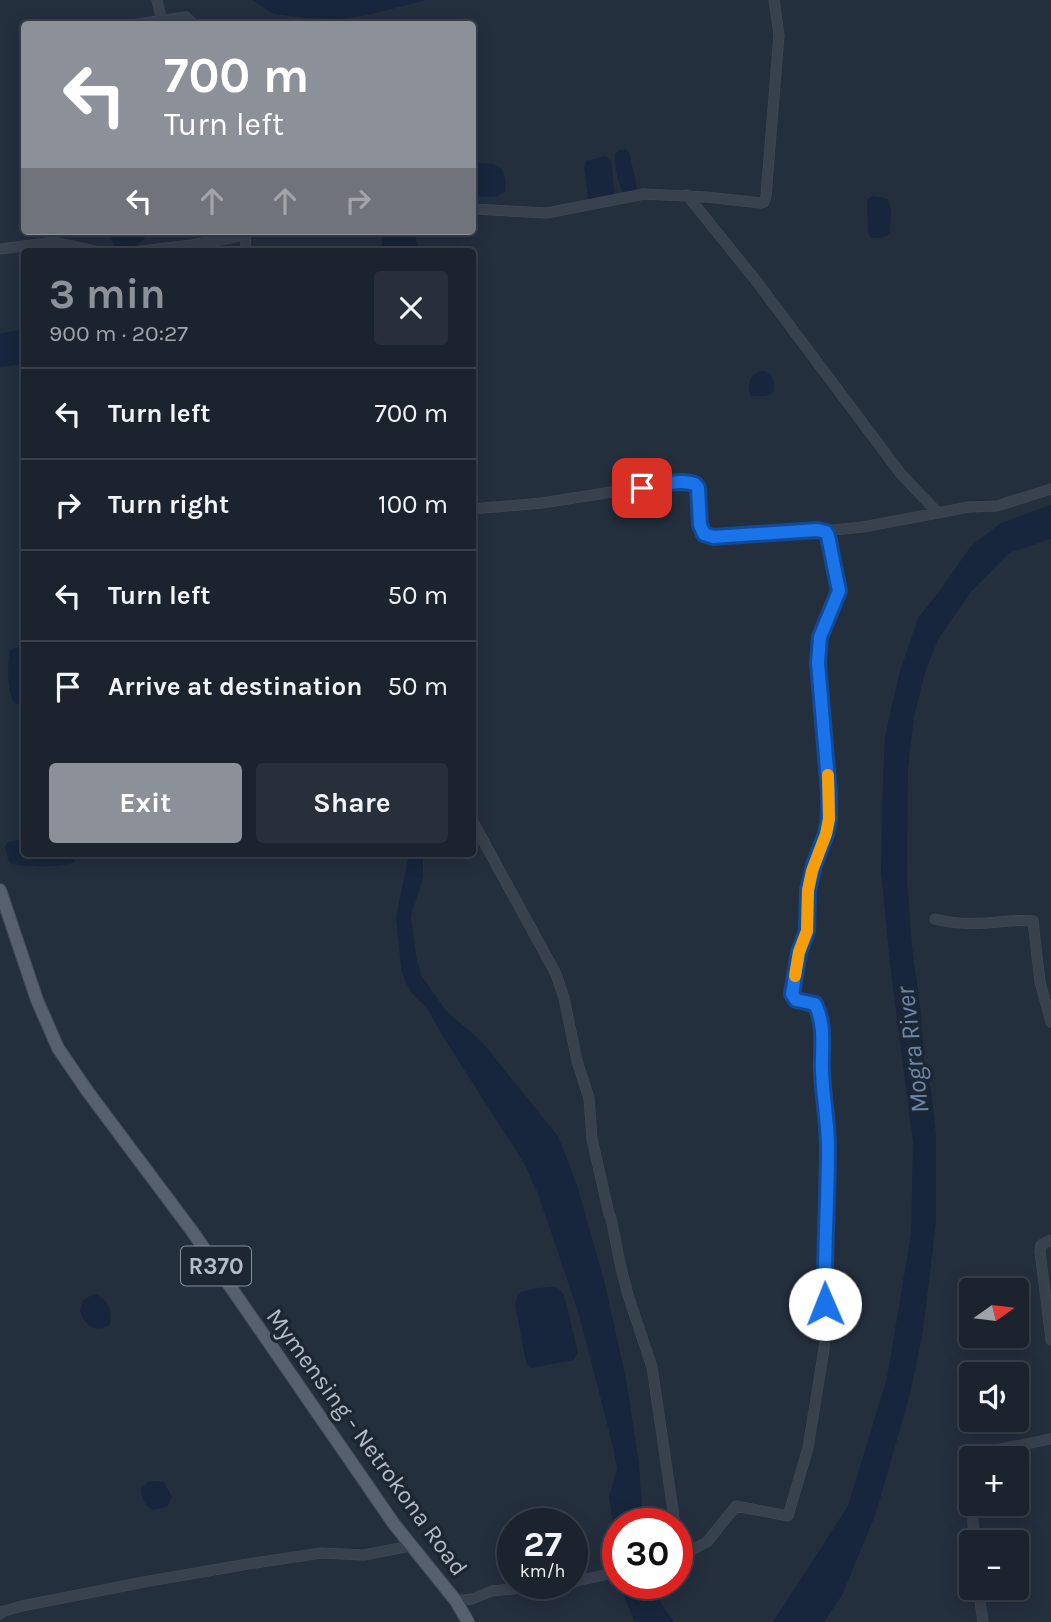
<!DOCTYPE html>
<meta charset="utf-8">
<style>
body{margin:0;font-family:Karla,sans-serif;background:#282f3a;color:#f1f3f6;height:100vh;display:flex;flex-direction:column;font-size:26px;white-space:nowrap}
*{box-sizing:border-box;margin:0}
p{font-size:23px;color:#a0a4aa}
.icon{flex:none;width:38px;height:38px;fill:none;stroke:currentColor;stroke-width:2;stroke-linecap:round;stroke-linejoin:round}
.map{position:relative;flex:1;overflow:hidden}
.sheet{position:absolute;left:21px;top:248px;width:455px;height:609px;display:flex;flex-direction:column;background:#1b232e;border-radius:7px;box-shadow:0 4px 18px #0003,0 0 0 2px #39404a}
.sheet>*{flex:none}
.banner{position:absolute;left:21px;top:21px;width:455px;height:214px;border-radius:7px;box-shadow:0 4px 18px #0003,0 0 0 2px #39404a;background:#8c9099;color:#fff;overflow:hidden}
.needle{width:46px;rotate:76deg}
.tools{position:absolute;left:959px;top:1278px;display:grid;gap:14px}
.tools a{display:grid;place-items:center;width:70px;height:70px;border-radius:7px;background:#1b232e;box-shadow:0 4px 18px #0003,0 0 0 2px #39404a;font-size:35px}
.speed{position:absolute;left:497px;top:1508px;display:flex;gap:14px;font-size:35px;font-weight:700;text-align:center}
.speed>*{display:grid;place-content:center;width:91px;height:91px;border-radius:50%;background:#1b232e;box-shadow:0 4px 18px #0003,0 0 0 2px #39404a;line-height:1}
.speed small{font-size:18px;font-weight:400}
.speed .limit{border:10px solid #d22;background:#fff;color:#111}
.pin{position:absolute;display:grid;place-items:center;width:60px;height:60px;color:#fff;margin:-30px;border-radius:14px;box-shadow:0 4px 10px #0006}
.me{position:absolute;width:77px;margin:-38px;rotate:359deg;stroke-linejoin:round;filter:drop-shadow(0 0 5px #0008)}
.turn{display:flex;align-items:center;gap:24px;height:147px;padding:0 28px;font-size:32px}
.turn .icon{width:91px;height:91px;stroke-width:2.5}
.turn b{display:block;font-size:49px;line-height:60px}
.lanes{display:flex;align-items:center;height:66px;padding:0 28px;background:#0003;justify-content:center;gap:35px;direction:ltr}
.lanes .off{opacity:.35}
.round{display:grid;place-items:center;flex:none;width:74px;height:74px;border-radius:7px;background:#282f3a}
.headline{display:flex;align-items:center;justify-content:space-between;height:119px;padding:0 28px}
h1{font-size:42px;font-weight:700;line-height:52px;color:#8c9099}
.primary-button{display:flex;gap:14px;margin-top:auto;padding:14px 28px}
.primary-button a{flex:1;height:80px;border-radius:7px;background:#8c9099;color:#fff;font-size:28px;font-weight:700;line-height:80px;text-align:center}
.primary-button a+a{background:#282f3a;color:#f1f3f6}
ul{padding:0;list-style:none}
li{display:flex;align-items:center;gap:21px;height:91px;padding:0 28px;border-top:2px solid #39404a}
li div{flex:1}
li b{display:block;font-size:26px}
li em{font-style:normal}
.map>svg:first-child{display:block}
.water{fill:#17263c}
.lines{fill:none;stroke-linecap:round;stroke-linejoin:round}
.minor-casing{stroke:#414a57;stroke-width:11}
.major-casing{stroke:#414a57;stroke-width:14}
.minor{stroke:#38414e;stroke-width:10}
.major{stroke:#56606e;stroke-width:12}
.route-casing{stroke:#114b97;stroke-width:18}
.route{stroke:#1a73e8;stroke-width:12}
.slow{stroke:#f59e0b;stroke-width:12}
.labels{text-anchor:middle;stroke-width:7;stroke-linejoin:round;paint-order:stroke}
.shield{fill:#1d2633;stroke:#878f9c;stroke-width:2}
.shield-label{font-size:23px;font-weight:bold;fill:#b4bcc9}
.street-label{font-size:24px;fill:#b4bcc9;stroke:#1d2633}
.water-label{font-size:26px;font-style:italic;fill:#6d86a8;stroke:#1d2633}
</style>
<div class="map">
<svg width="1051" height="1622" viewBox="0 0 1051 1622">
<rect width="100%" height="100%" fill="#242f3e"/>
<path class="water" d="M 252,0 L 426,0 L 368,15 L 341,19 L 307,18 L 274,14 Z
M 625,149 L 629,152 L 637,187 L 634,193 L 623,193 C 618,182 614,166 615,154 L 619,150 Z
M 606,156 L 611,161 L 615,194 L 614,196 L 592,200 L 588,199 L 584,167 L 586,161 Z
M 472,163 C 496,163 508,163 505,192 L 495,197 L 473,196 Z
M 875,196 L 888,199 L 891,210 L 890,234 L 881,238 L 871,238 L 868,233 L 867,200 L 870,197 Z
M 116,231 L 143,231 L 145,238 C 135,249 113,258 111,236 Z
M 392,233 L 406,233 L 415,236 L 418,247 L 409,251 L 386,251 L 382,246 L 382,236 Z
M 24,329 L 24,364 L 0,367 L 0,334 Z
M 763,371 C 773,372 774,381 774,390 L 771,394 L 765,396 L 751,396 C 746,384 750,373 763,371 Z
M 1051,505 L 1051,539 L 1009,553 L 970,593 L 939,638 L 926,669 L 914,717 L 908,768 L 907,879 L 912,947 L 920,1006 L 924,1059 L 931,1090 L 936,1134 L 936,1223 L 922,1337 L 909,1398 L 876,1513 L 842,1595 L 824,1622 L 773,1622 L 848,1506 L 887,1378 L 911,1234 L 913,1143 L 890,964 L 881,871 L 882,808 L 885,736 L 900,671 L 918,618 L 941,589 L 971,546 L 1001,523 Z
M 24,647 L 24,704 L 15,704 C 7,694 7,663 10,650 L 14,648 Z
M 24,839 L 24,854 L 74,854 L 75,862 C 60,868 28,867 12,864 L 9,861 L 5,847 L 8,842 Z
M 409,854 L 423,854 L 423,878 L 411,916 L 416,955 L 421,975 L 446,1011 L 482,1042 L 558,1136 L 577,1185 L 605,1284 L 626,1379 L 639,1463 L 643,1524 L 618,1524 L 618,1578 L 612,1549 L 611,1538 L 613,1521 L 609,1497 L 617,1469 L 614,1451 L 580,1318 L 539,1196 L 524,1163 L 449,1046 L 426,1007 L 412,993 L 405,981 L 401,968 L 396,917 Z
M 552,1287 L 558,1288 L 564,1295 L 578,1352 L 574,1360 L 531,1368 L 527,1364 L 525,1357 L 515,1304 L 518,1295 L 521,1292 L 538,1288 Z
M 94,1294 C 108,1298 114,1313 109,1325 C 95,1334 84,1325 80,1311 L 83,1300 Z
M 155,1481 L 164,1482 L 172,1497 L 167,1507 L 154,1510 C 145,1506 142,1500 141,1489 L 148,1482 Z
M 619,1584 L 655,1584 L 662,1605 L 674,1622 L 635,1622 Z"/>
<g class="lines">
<defs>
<path id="minor" d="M 157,0 L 162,21
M 137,24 L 186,17 L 193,24
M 687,195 L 757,282 L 901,474 L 937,512
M 472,209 L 547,213 L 644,194 L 706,197 L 761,203 L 764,202 L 766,196 L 779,35 L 774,0
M 0,249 L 55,242 L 100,252
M 133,252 L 192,245 L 246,235
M 245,252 L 246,232
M 472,509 L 542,503 L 669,483 L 693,483 C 703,493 697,519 704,534 L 713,537 L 817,530 L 826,532 L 839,591 L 820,637 L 818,663 L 829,793 L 829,819 L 826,834 L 814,865 L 808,890 L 807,931 L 799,952 L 792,994 L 796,1000 L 815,1004 L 820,1020 L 828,1146 L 824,1262 L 826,1324 L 824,1349 L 808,1448 L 788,1516 L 736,1506 L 707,1542 L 677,1558
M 823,531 L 863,527 L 969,507 L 997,506 L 1051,489
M 472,820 L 556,974 L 564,998 L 577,1061 L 589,1098 L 592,1139 L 609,1214 L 611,1218 L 621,1268 L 628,1295 L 652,1367 L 675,1524
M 935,919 C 952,924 969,924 987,923 C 1003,922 1017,919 1033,921 L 1040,982 L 1051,1022
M 1051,1240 L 1041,1245 L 1040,1251 L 1051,1340
M 974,1458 L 976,1454 L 984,1450 L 996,1450 L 1051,1439
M 971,1474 L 971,1496
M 972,1503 L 974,1542
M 677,1543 L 679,1557
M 572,1582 L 618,1572
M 978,1587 L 983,1622
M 456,1601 L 472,1599 L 492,1591 L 565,1584
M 0,1614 L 1,1612 L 22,1606 L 144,1582 L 248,1564 L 321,1553 L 364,1555 L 410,1546"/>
<path id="major" d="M 0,890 L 37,1000 L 58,1048 L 88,1092 L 192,1231 L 394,1524 L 456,1601 L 468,1622"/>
</defs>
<use href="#minor" class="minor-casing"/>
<use href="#major" class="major-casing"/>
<use href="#minor" class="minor"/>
<use href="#major" class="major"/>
</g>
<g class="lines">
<defs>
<path id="route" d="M 642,488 C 659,485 679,479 695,484 L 698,488 L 700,525 L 704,534 L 713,537 L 817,530 L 826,532 L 828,536 L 839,591 L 820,637 L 818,663 L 829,793 L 829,819 L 826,834 L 814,865 L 808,890 L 807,931 L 799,952 L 792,994 L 796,1000 L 815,1004 C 826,1025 821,1050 822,1072 C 823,1098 828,1122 828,1148 C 828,1200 824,1251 825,1304"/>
</defs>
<use href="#route" class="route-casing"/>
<use href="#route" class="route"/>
<path class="slow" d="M 795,976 L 799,952 L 807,931 L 808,890 L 812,871 L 826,834 L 829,819 L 828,775"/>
</g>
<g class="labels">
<rect class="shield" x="181" y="1246.5" width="70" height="39" rx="5"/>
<g class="shield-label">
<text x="216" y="1274">R370</text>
</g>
<g class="street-label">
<text transform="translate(367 1442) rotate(54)" y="8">Mymensing - Netrokona Road</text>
</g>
<g class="water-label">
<text transform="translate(912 1050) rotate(-97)" y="9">Mogra River</text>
</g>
</g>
</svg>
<div class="tools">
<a><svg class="needle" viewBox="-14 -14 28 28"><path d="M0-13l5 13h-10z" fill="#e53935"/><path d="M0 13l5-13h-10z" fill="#a0a4aa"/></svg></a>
<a><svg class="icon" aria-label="sound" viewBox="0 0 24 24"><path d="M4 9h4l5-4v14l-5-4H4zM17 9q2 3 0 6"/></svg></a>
<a>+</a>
<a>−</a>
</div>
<div class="speed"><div>27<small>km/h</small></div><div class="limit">30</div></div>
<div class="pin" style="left:642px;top:488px;background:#d93025"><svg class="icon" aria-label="arrive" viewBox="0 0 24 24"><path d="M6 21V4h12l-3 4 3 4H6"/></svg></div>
<svg class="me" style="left:825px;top:1304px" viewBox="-20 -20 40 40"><circle r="19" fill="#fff"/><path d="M0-13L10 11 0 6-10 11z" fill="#1a73e8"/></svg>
<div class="banner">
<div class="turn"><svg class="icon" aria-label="left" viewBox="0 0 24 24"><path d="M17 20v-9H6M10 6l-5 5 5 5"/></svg><div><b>700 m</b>Turn left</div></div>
<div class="lanes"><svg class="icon" aria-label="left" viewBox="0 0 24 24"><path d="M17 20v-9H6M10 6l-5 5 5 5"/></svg><svg class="icon off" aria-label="ahead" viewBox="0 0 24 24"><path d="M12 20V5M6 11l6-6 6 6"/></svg><svg class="icon off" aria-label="ahead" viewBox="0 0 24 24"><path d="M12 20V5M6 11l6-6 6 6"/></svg><svg class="icon off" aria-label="right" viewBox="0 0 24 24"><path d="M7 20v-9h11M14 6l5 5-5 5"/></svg></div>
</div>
<section class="sheet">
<div class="headline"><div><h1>3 min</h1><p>900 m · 20:27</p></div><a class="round"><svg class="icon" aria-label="close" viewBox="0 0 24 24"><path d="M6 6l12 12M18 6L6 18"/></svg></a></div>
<ul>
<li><svg class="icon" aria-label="left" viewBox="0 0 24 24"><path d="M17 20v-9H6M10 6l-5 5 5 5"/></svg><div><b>Turn left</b></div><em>700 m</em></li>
<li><svg class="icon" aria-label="right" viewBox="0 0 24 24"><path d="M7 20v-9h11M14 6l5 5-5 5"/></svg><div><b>Turn right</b></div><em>100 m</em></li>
<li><svg class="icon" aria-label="left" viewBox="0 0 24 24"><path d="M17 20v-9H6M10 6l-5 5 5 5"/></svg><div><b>Turn left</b></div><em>50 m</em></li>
<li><svg class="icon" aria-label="arrive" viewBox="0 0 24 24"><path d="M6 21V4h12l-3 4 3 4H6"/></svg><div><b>Arrive at destination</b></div><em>50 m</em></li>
</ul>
<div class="primary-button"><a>Exit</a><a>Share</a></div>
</section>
</div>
